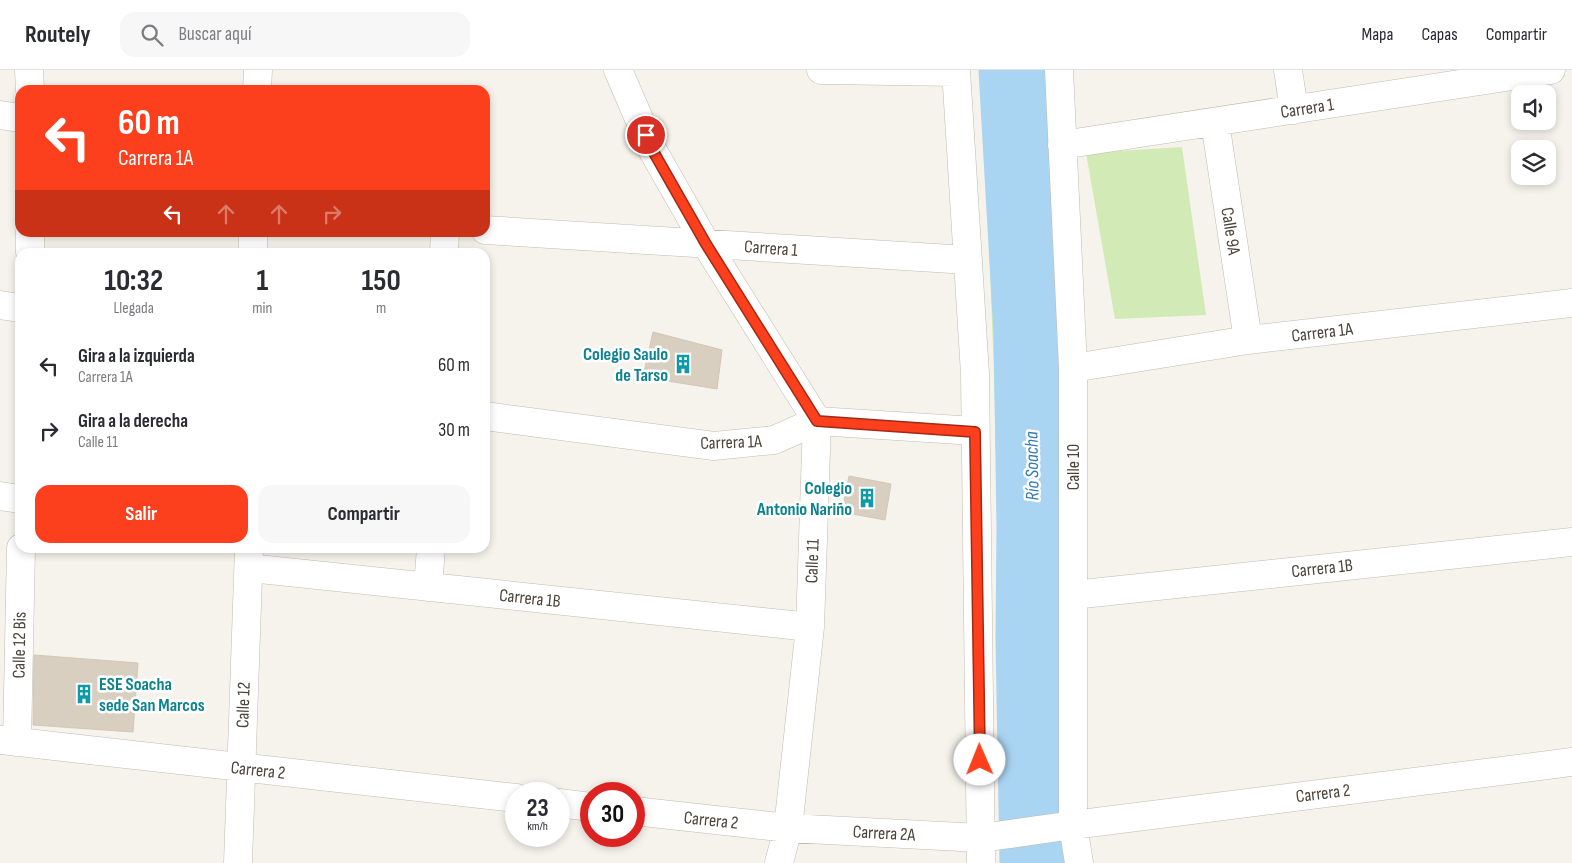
<!DOCTYPE html>
<html lang="es">
<meta charset="utf-8">
<style>
body{margin:0;font-family:"Sofia Sans Condensed",sans-serif;background:#f7f7f7;color:#2b2b33;height:100vh;display:flex;flex-direction:column;font-size:19px;white-space:nowrap}
*{box-sizing:border-box;margin:0}
p{font-size:16px;color:#7c7c81}
.icon{flex:none;width:28px;height:28px;fill:none;stroke:currentColor;stroke-width:2;stroke-linecap:round;stroke-linejoin:round}
.map{position:relative;flex:1;overflow:hidden}
.drawer{position:absolute;left:15px;top:178px;width:475px;height:305px;display:flex;flex-direction:column;background:#fff;border-radius:15px;box-shadow:0 2px 8px #0003}
.drawer>*{flex:none}
.hud{position:absolute;left:15px;top:15px;width:475px;height:152px;border-radius:15px;box-shadow:0 2px 8px #0003;background:#fc3f1d;color:#fff;overflow:hidden}
.buttons{position:absolute;left:1511px;top:15px;display:grid;gap:10px}
.buttons a{display:grid;place-items:center;width:45px;height:45px;border-radius:10px;background:#fff;box-shadow:0 2px 8px #0003;font-size:25px}
.speed{position:absolute;left:505px;top:712px;display:flex;gap:10px;font-size:25px;font-weight:700;text-align:center}
.speed>*{display:grid;place-content:center;width:65px;height:65px;border-radius:50%;background:#fff;box-shadow:0 2px 8px #0003;line-height:1}
.speed small{font-size:12px;font-weight:400}
.speed .limit{border:8px solid #d22;background:#fff;color:#111}
.pin{position:absolute;display:grid;place-items:center;width:42px;height:42px;color:#fff;margin:-21px;border:2px solid #fff;border-radius:50%;box-shadow:0 1px 5px #0007}
.me{position:absolute;width:55px;margin:-28px;rotate:359deg;stroke-linejoin:round;filter:drop-shadow(0 0 4px #0008)}
.turn{display:flex;align-items:center;gap:18px;height:105px;padding:0 20px;font-size:22px}
.turn .icon{width:65px;height:65px;stroke-width:2.5}
.turn b{display:block;font-size:35px;line-height:42px}
.lanes{display:flex;align-items:center;height:48px;padding:0 20px;background:#0003;justify-content:center;gap:25px;direction:ltr}
.lanes .off{opacity:.35}
.eta{display:flex;justify-content:space-evenly;align-items:center;height:85px;text-align:center}
.eta b{font-size:30px;font-weight:700;line-height:35px}
.button{display:flex;gap:10px;margin-top:auto;padding:10px 20px}
.button a{flex:1;height:58px;border-radius:15px;background:#fc3f1d;color:#fff;font-size:20px;font-weight:700;line-height:58px;text-align:center}
.button a+a{background:#f7f7f7;color:#2b2b33}
ul{padding:0;list-style:none}
li{display:flex;align-items:center;gap:15px;height:65px;padding:0 20px}
li div{flex:1}
li b{display:block;font-size:19px}
li em{font-style:normal}
header{display:flex;align-items:center;gap:30px;box-sizing:border-box;height:70px;padding:0 25px;background:#fff;border-bottom:1px solid #e1e1e2}
header strong{font-size:24px}
nav{display:flex;gap:28px;margin-inline-start:auto;font-size:18px}
.search{width:350px;height:45px;background:#f7f7f7;display:flex;align-items:center;gap:12px;box-sizing:border-box;padding:0 18px;border-radius:15px;color:#7c7c81;font-size:19px}
.map>svg:first-child{display:block}
.green{fill:#d2eab5}
.lines{fill:none;stroke-linecap:round;stroke-linejoin:round}
.river{stroke:#a9d4f2;stroke-width:71}
.building{fill:#d8cfc1;stroke:#d3c7b4}
.pedestrian-casing{stroke:#c2bbae;stroke-width:29}
.minor-casing{stroke:#c2bbae;stroke-width:29}
.pedestrian{stroke:#fff;stroke-width:28}
.minor{stroke:#fff;stroke-width:28}
.route-casing{stroke:#a42913;stroke-width:12}
.route{stroke:#fc3f1d;stroke-width:9}
.labels{text-anchor:middle;stroke-width:5;stroke-linejoin:round;paint-order:stroke}
.street-label{font-size:18px;fill:#4b4439;stroke:#fff}
.culture-label{font-size:18px;font-weight:bold;fill:#0d838f;stroke:#fff;text-anchor:end}
.water-label{font-size:19px;font-style:italic;fill:#2e7ab2;stroke:#fff}
</style>
<header>
<strong>Routely</strong>
<div class="search"><svg class="icon" aria-label="search" viewBox="0 0 24 24"><circle cx="10" cy="10" r="6"/><path d="M15 15l6 6"/></svg>Buscar aquí</div>
<nav><a>Mapa</a><a>Capas</a><a>Compartir</a></nav>
</header>
<div class="map">
<svg width="1572" height="793" viewBox="0 0 1572 793">
<rect width="100%" height="100%" fill="#f6f3ec"/>
<path class="green" d="M 982,0 L 1049,0 L 1055,300 L 1057,758 L 1061,793 L 1006,793 L 994,303 Z
M 1182,77 L 1206,245 L 1115,249 L 1086,83 Z"/>
<g class="lines">
<path class="river" d="M 1014,0 L 1029,262 L 1032,457 L 1031,568 L 1035,793"/>
</g>
<path class="building" d="M 653,262 L 722,280 L 717,319 L 643,307 Z
M 849,406 L 891,414 L 885,450 L 842,442 Z
M 34,585 L 138,593 L 133,662 L 33,655 Z"/>
<g class="lines">
<defs>
<path id="pedestrian" d="M 981,768 L 1073,755"/>
<path id="minor" d="M 29,0 L 30,20
M 618,0 L 653,81 L 706,174 L 817,351 L 810,557 L 788,758 L 779,793
M 821,0 L 956,2
M 956,0 L 975,304 L 981,793
M 1059,0 L 1073,298 L 1073,755 L 1079,793
M 1288,0 L 1294,40
M 257,20 L 258,0
M 0,45 L 20,48
M 1215,52 L 1248,270
M 1062,75 L 1551,0
M 485,160 L 968,190
M 30,182 L 30,162
M 253,182 L 253,162
M 444,182 L 445,162
M 0,235 L 20,238
M 1073,298 L 1248,270 L 1572,233
M 485,346 L 714,376 L 774,370 L 817,351 L 975,361
M 0,426 L 20,429
M 249,498 L 810,557
M 428,517 L 431,478
M 1073,525 L 1572,472
M 0,670 L 516,728
M 17,672 L 21,478
M 559,733 L 591,737
M 634,741 L 788,758 L 981,768
M 1073,755 L 1572,692
M 238,793 L 249,478"/>
</defs>
<use href="#pedestrian" class="pedestrian-casing"/>
<use href="#minor" class="minor-casing"/>
<use href="#pedestrian" class="pedestrian"/>
<use href="#minor" class="minor"/>
</g>
<g class="lines">
<defs>
<path id="route" d="M 646,65 L 653,81 L 706,174 L 817,351 L 975,362 L 980,690"/>
</defs>
<use href="#route" class="route-casing"/>
<use href="#route" class="route"/>
</g>
<defs>
<symbol id="building-bare" viewBox="-9 -9 18 18"><path d="M-4-6H4V6H1V3H-1V6H-4ZM-2.5-4.3h1.7v1.8h-1.7ZM.8-4.3h1.7v1.8H.8ZM-2.5-1h1.7V.8h-1.7ZM.8-1h1.7V.8H.8Z" fill="#0f9aa8" stroke="#fff" stroke-width="2.5" paint-order="stroke"/></symbol>
</defs>
<g fill-rule="evenodd">
<use href="#building-bare" x="669" y="280" width="28" height="28"/>
<use href="#building-bare" x="853" y="414" width="28" height="28"/>
<use href="#building-bare" x="70" y="610" width="28" height="28"/>
</g>
<g class="labels">
<g class="street-label">
<text transform="translate(1307 38) rotate(-9)" y="6">Carrera 1</text>
<text transform="translate(1231 161) rotate(81)" y="6">Calle 9A</text>
<text transform="translate(771 178) rotate(4)" y="6">Carrera 1</text>
<text transform="translate(1322 262) rotate(-7)" y="6">Carrera 1A</text>
<text transform="translate(731 372) rotate(-2)" y="6">Carrera 1A</text>
<text transform="translate(1073 397) rotate(-90)" y="6">Calle 10</text>
<text transform="translate(812 491) rotate(-88)" y="6">Calle 11</text>
<text transform="translate(1322 498) rotate(-6)" y="6">Carrera 1B</text>
<text transform="translate(530 528) rotate(6)" y="6">Carrera 1B</text>
<text transform="translate(19 575) rotate(-89)" y="6">Calle 12 Bis</text>
<text transform="translate(243 635) rotate(-88)" y="6">Calle 12</text>
<text transform="translate(258 700) rotate(6)" y="6">Carrera 2</text>
<text transform="translate(1323 723) rotate(-7)" y="6">Carrera 2</text>
<text transform="translate(711 750) rotate(6)" y="6">Carrera 2</text>
<text transform="translate(884 763) rotate(3)" y="6">Carrera 2A</text>
</g>
<g class="culture-label">
<text x="668" y="290">Colegio Saulo<tspan x="668" dy="21">de Tarso</tspan></text>
<text x="852" y="424">Colegio<tspan x="852" dy="21">Antonio Nariño</tspan></text>
<text x="99" y="620" text-anchor="start">ESE Soacha<tspan x="99" dy="21">sede San Marcos</tspan></text>
</g>
<g class="water-label">
<text transform="translate(1031 396) rotate(-91)" y="7">Río Soacha</text>
</g>
</g>
</svg>
<div class="buttons">
<a><svg class="icon" aria-label="sound" viewBox="0 0 24 24"><path d="M4 9h4l5-4v14l-5-4H4zM17 9q2 3 0 6"/></svg></a>
<a><svg class="icon" aria-label="layers" viewBox="0 0 24 24"><path d="M12 4l9 5-9 5-9-5zM3 14l9 5 9-5"/></svg></a>
</div>
<div class="speed"><div>23<small>km/h</small></div><div class="limit">30</div></div>
<div class="pin" style="left:646px;top:65px;background:#d93025"><svg class="icon" aria-label="arrive" viewBox="0 0 24 24"><path d="M6 21V4h12l-3 4 3 4H6"/></svg></div>
<svg class="me" style="left:980px;top:690px" viewBox="-20 -20 40 40"><circle r="19" fill="#fff"/><path d="M0-13L10 11 0 6-10 11z" fill="#fc3f1d"/></svg>
<div class="hud">
<div class="turn"><svg class="icon" aria-label="left" viewBox="0 0 24 24"><path d="M17 20v-9H6M10 6l-5 5 5 5"/></svg><div><b>60 m</b>Carrera 1A</div></div>
<div class="lanes"><svg class="icon" aria-label="left" viewBox="0 0 24 24"><path d="M17 20v-9H6M10 6l-5 5 5 5"/></svg><svg class="icon off" aria-label="ahead" viewBox="0 0 24 24"><path d="M12 20V5M6 11l6-6 6 6"/></svg><svg class="icon off" aria-label="ahead" viewBox="0 0 24 24"><path d="M12 20V5M6 11l6-6 6 6"/></svg><svg class="icon off" aria-label="right" viewBox="0 0 24 24"><path d="M7 20v-9h11M14 6l5 5-5 5"/></svg></div>
</div>
<section class="drawer">
<div class="eta">
<div><b>10:32</b><p>Llegada</p></div>
<div><b>1</b><p>min</p></div>
<div><b>150</b><p>m</p></div>
</div>
<ul>
<li><svg class="icon" aria-label="left" viewBox="0 0 24 24"><path d="M17 20v-9H6M10 6l-5 5 5 5"/></svg><div><b>Gira a la izquierda</b><p>Carrera 1A</p></div><em>60 m</em></li>
<li><svg class="icon" aria-label="right" viewBox="0 0 24 24"><path d="M7 20v-9h11M14 6l5 5-5 5"/></svg><div><b>Gira a la derecha</b><p>Calle 11</p></div><em>30 m</em></li>
</ul>
<div class="button"><a>Salir</a><a>Compartir</a></div>
</section>
</div>
